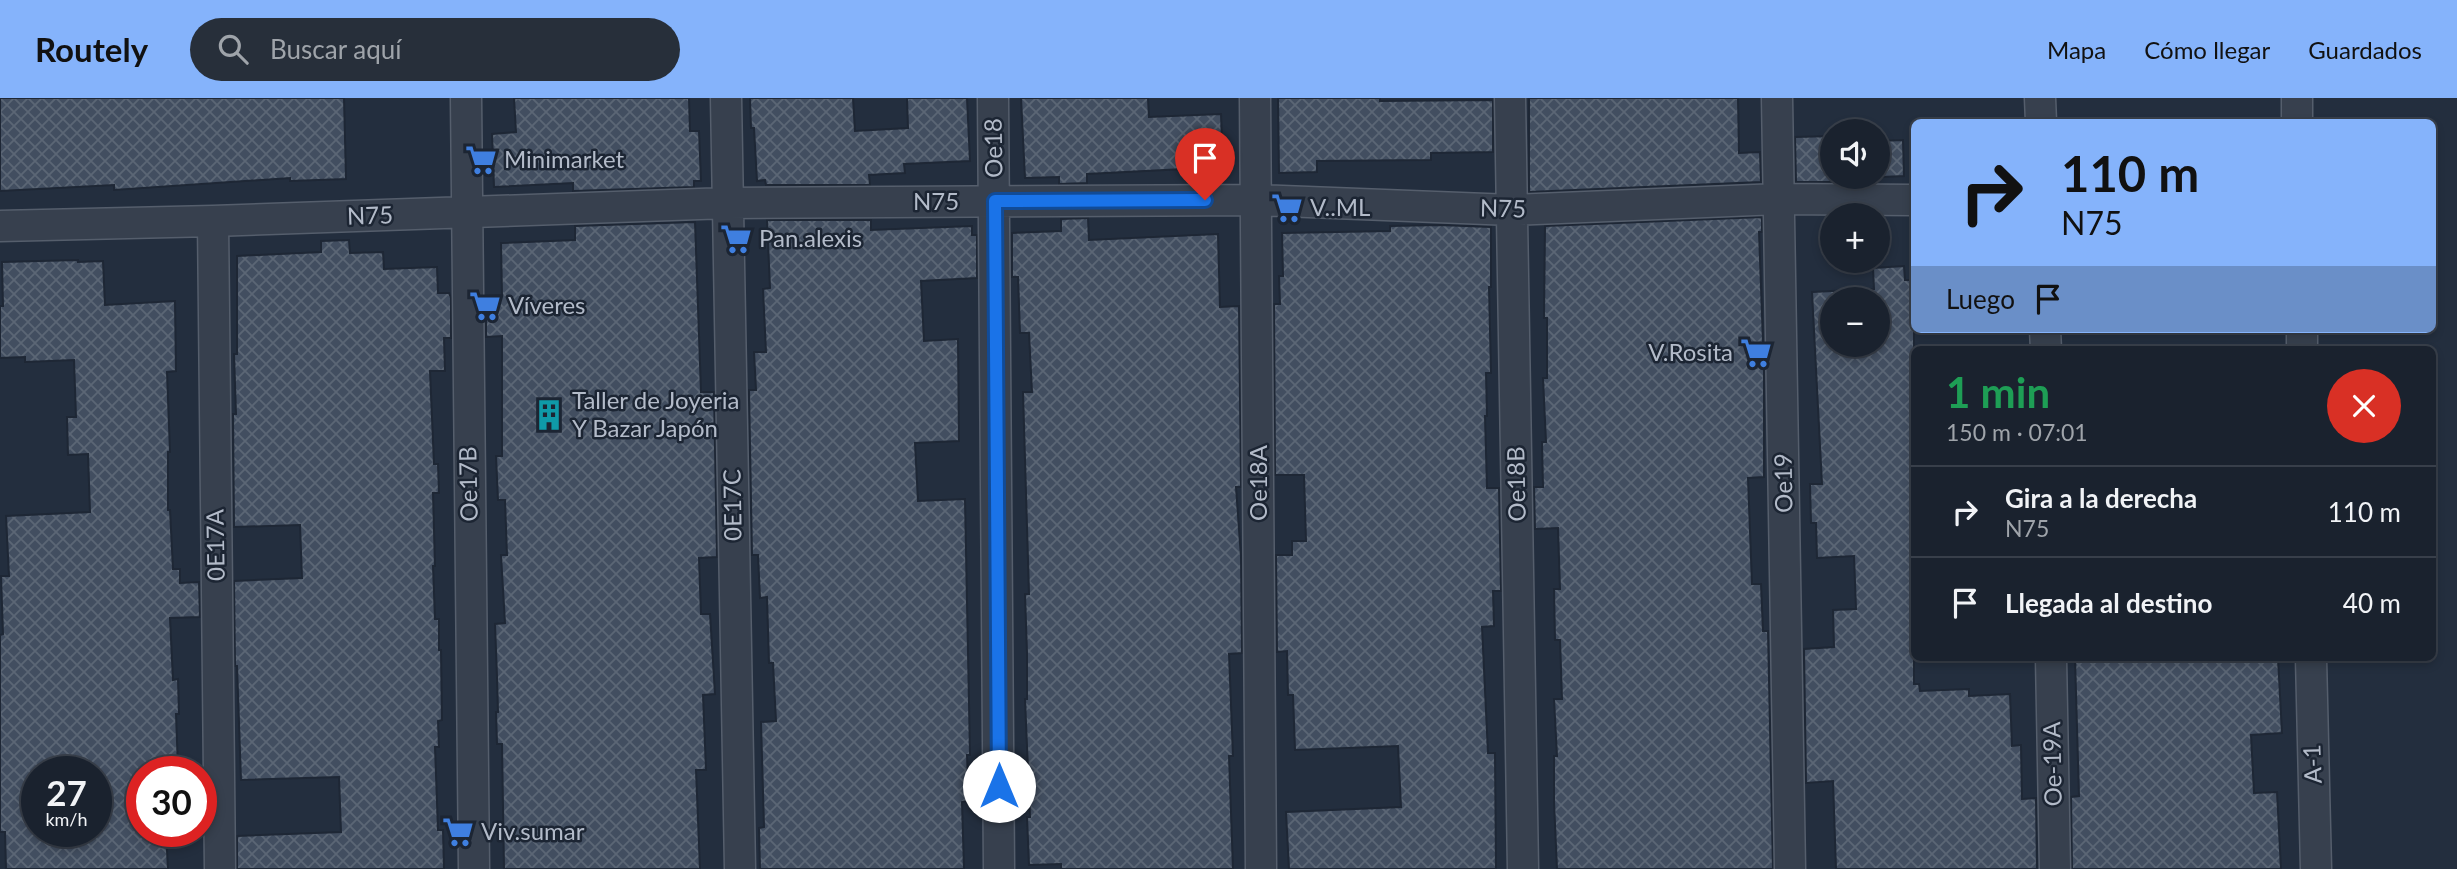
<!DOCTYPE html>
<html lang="es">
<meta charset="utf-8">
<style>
body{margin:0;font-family:Lato,sans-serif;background:#272f3a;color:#f1f3f6;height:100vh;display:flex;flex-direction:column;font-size:26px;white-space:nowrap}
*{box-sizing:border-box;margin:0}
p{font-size:23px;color:#9fa4aa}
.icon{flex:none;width:38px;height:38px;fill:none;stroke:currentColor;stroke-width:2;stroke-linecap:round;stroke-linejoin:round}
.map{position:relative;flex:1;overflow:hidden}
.panel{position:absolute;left:1911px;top:248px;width:525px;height:315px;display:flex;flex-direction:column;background:#1a222e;border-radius:10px;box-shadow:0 4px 10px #0003,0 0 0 2px #383f4a}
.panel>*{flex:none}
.guide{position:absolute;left:1911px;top:21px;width:525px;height:214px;border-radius:10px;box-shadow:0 4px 10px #0003,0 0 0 2px #383f4a;background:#85b3fb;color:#111;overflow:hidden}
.fabs{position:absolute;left:1820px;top:21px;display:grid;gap:14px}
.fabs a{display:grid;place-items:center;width:70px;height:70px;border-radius:50%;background:#1a222e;box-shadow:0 4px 10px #0003,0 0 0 2px #383f4a;font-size:35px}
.speed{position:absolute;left:21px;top:658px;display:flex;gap:14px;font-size:35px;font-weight:700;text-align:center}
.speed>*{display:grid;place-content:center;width:91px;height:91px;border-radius:50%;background:#1a222e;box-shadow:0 4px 10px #0003,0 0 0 2px #383f4a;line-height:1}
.speed small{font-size:18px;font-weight:400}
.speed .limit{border:10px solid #d22;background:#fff;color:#111}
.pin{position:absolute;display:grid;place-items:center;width:60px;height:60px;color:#fff;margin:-72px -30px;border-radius:50% 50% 50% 0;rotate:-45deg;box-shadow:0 0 7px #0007}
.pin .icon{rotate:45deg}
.me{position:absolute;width:77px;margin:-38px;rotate:0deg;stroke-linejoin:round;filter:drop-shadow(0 0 5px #0008)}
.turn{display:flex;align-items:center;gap:24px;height:147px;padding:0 35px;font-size:32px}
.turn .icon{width:91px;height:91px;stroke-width:2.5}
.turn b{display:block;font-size:49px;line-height:60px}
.then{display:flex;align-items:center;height:66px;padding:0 35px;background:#0003;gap:14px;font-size:26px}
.round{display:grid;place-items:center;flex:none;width:74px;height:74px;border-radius:37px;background:#272f3a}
.summary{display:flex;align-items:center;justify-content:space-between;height:119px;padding:0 35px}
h1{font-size:42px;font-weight:700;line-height:52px;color:#1e9e55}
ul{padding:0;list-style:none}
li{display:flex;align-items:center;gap:21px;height:91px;padding:0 35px;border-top:2px solid #383f4a}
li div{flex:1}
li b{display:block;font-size:26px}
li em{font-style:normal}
header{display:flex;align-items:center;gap:42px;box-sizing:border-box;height:98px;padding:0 35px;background:#85b3fb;color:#111}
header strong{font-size:33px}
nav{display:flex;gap:38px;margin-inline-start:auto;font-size:24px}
.search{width:490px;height:63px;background:#272f3a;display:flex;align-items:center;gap:18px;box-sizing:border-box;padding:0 24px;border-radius:38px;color:#9fa4aa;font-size:26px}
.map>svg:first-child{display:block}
.building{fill:url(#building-cross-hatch);stroke:#1e2735;stroke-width:2;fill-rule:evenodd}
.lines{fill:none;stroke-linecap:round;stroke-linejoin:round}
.minor-casing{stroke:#555e6c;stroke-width:33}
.minor{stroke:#37404e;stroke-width:30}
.route-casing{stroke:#114b97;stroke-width:18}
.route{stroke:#1a73e8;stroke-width:12}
.labels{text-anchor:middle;stroke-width:5;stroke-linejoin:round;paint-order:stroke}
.street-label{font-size:24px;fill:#b3bbc9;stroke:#1c2533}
.poi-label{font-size:24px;fill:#b3bbc9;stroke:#1c2533;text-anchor:start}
</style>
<header>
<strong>Routely</strong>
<div class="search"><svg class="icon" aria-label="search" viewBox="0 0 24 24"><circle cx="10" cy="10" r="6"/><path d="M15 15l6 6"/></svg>Buscar aquí</div>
<nav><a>Mapa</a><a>Cómo llegar</a><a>Guardados</a></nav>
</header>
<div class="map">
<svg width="2457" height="771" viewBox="0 0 2457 771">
<defs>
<pattern id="building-cross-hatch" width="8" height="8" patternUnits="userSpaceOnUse" patternTransform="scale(1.75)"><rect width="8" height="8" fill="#424e60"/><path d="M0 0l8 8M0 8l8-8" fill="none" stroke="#5b6675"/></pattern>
</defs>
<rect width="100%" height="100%" fill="#232e3e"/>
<path class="building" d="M 0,0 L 344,0 L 346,81 L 290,83 L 290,80 L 114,92 L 114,87 L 0,93 Z
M 514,0 L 689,0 L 690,33 L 699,33 L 701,83 L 694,83 L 694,89 L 573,93 L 573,85 L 494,89 L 492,36 L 516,34 Z
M 750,0 L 853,0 L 855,33 L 908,30 L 907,0 L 967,0 L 970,63 L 904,66 L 905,75 L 869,77 L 870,87 L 766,87 L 765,82 L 757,83 L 754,30 L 751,30 Z
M 1021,0 L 1148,0 L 1149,19 L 1221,16 L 1223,69 L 1087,76 L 1087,85 L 1059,86 L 1059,79 L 1025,80 Z
M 1278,0 L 1380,0 L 1380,3 L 1493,2 L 1493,54 L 1431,55 L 1431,62 L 1317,63 L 1317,74 L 1279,75 Z
M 1529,0 L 1738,0 L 1739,55 L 1760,54 L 1761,84 L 1529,94 Z
M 1832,38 L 1832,79 L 1878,79 L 1878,43 L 1903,42 L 1904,78 L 1840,81 L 1841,84 L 1796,84 L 1795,39 Z
M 1762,119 L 1762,134 L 1759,134 L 1764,271 L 1764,379 L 1748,380 L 1752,486 L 1761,486 L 1763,533 L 1768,533 L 1773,771 L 1557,771 L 1554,704 L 1554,658 L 1557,658 L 1554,601 L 1562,601 L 1560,542 L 1555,542 L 1554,491 L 1560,491 L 1558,430 L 1535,431 L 1534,389 L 1543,389 L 1542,344 L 1546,344 L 1543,280 L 1547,280 L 1547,220 L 1544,220 L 1545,128 Z
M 1088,120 L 1089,142 L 1218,136 L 1220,209 L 1239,208 L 1241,389 L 1236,389 L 1241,459 L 1242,555 L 1229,556 L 1233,658 L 1229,658 L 1233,771 L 1061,771 L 1061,766 L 1029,767 L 1027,719 L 1030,719 L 1025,601 L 1027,601 L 1027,555 L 1025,496 L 1029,496 L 1023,294 L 1032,294 L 1029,235 L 1020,235 L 1018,179 L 1012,179 L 1012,135 L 1061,133 L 1061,121 Z
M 767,122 L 871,122 L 871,132 L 972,128 L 972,137 L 977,137 L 977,180 L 921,183 L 924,243 L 958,241 L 959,343 L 915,345 L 918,403 L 965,401 L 970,657 L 967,657 L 969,703 L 962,704 L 964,771 L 760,771 L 759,730 L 764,729 L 761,624 L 776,623 L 773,565 L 769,565 L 767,499 L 760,500 L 758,457 L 752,457 L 749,292 L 756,292 L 754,254 L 766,254 L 763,191 L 770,190 Z
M 695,124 L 701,294 L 714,294 L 717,459 L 699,460 L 701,516 L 710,516 L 715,596 L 703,597 L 706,672 L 696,672 L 700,771 L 504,771 L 502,646 L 497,646 L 496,614 L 498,614 L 497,579 L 495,526 L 505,525 L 501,457 L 507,457 L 505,402 L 498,402 L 496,358 L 502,358 L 502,238 L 486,239 L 486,198 L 502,197 L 501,145 L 575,142 L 575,128 Z
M 1440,127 L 1491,129 L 1491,189 L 1489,189 L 1491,275 L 1486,275 L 1487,318 L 1485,318 L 1487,390 L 1499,390 L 1501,493 L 1493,493 L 1494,528 L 1482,529 L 1488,655 L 1495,655 L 1496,771 L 1289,771 L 1286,714 L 1401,709 L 1398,648 L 1295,652 L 1293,597 L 1288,597 L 1287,553 L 1277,554 L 1276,457 L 1292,457 L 1292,443 L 1306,443 L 1304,377 L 1275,377 L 1274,206 L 1280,206 L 1279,178 L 1283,178 L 1282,135 L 1390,133 L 1390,128 Z
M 349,142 L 350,155 L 383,154 L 384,171 L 437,169 L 438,195 L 449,195 L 451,200 L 451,240 L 444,240 L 445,273 L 430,273 L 434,366 L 438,366 L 439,395 L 433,395 L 435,468 L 433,468 L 435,521 L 439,521 L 439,552 L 441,552 L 442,622 L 438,623 L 439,649 L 435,649 L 438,732 L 443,732 L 444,771 L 237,771 L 237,738 L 341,734 L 339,679 L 241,682 L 237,568 L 235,568 L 234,483 L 302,480 L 300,427 L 234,429 L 233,316 L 236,316 L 234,256 L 237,256 L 237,158 L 321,154 L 321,143 Z
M 78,162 L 78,164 L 103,163 L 105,207 L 175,203 L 176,273 L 167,274 L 170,354 L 168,354 L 168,412 L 170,412 L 173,471 L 180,471 L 180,485 L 199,484 L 200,519 L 170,520 L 173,582 L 178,581 L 179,616 L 176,616 L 178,670 L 174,670 L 174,674 L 142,674 L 142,733 L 166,733 L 168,771 L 6,771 L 5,734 L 0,734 L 0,537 L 3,536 L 1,478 L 9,478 L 6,418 L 90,414 L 88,356 L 68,357 L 67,319 L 76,319 L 74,262 L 25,264 L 25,259 L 0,260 L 0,208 L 3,208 L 2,164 ZM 96,673 L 96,733 L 37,733 L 37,674 Z
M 1904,168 L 1905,182 L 1914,182 L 1914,586 L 1919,586 L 1920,593 L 1969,591 L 1969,598 L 2010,596 L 2012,648 L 2021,647 L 2022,701 L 2036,700 L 2037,771 L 1836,771 L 1833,683 L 1806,685 L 1804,551 L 1834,549 L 1833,512 L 1856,511 L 1854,458 L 1817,460 L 1816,425 L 1811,425 L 1810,386 L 1822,386 L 1812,194 L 1874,191 L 1873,170 ZM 1832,201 L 1878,201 L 1878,247 L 1832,247 Z
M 2075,560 L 2278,560 L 2282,635 L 2251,637 L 2254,695 L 2277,694 L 2281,771 L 2072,771 L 2071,699 L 2079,698 Z"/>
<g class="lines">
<defs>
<path id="minor" d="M 466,0 L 474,771
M 726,0 L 740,771
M 993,0 L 999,771
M 1255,0 L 1261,771
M 1510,0 L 1523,771
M 1777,0 L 1790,771
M 2040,0 L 2041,24
M 2297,0 L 2297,24
M 213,123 L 220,771
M 0,128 L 213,123 L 728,105 L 1257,102 L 1512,112 L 1779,101 L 1914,102
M 2045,231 L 2046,252
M 2302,231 L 2302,252
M 2051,560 L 2055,771
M 2311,560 L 2316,771"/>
</defs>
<use href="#minor" class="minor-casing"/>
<use href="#minor" class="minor"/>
</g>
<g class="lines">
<defs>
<path id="route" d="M 999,688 L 995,103 L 1205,102"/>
</defs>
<use href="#route" class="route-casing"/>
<use href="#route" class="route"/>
</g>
<defs>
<symbol id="supermarket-bare" viewBox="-9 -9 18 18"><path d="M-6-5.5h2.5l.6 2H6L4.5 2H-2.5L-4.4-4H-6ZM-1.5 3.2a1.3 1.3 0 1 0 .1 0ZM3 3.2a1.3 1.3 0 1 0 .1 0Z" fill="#3f7fe0" stroke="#1c2533" stroke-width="2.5" paint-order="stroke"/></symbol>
<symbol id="building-bare" viewBox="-9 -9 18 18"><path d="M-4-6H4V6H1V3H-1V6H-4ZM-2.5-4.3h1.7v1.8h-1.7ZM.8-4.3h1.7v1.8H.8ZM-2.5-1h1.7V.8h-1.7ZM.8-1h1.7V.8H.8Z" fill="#0f9aa8" stroke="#1c2533" stroke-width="2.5" paint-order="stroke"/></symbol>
</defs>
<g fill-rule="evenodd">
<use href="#supermarket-bare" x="459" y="40" width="44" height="44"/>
<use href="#supermarket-bare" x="1265" y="88" width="44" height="44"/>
<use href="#supermarket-bare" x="714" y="119" width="44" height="44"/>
<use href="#supermarket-bare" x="463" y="186" width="44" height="44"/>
<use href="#supermarket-bare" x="1734" y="233" width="44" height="44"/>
<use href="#building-bare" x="527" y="295" width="44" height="44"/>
<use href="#supermarket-bare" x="436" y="712" width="44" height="44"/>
</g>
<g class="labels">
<g class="street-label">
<text transform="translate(994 50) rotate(-91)" y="8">Oe18</text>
<text x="936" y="112">N75</text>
<text transform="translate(1503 111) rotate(1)" y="8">N75</text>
<text transform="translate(370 118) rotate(-2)" y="8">N75</text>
<text transform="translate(1259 385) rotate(-90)" y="8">Oe18A</text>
<text transform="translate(1784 385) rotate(-91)" y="8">Oe19</text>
<text transform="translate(469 386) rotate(-91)" y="8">Oe17B</text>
<text transform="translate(1517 386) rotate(-91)" y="8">Oe18B</text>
<text transform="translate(733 407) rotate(-91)" y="8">0E17C</text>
<text transform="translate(216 447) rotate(-91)" y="8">0E17A</text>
<text transform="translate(2053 666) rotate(-91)" y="8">Oe-19A</text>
<text transform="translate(2313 666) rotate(-92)" y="8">A-1</text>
</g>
<g class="poi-label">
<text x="504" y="70">Minimarket</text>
<text x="1310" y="118">V..ML</text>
<text x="759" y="149">Pan.alexis</text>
<text x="508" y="216">Víveres</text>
<text x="1733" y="263" text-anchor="end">V.Rosita</text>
<text x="572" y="311">Taller de Joyeria<tspan x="572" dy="28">Y Bazar Japón</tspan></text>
<text x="481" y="742">Viv.sumar</text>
</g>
</g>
</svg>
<div class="fabs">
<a><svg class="icon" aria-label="sound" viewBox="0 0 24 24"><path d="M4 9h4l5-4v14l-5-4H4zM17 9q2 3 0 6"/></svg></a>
<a>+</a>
<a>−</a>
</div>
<div class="speed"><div>27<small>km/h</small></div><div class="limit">30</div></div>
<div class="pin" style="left:1205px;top:102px;background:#d93025"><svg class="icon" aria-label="arrive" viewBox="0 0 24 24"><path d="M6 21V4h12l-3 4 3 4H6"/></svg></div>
<svg class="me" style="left:999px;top:688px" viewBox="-20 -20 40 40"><circle r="19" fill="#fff"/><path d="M0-13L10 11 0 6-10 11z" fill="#1a73e8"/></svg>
<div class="guide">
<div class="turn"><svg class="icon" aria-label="right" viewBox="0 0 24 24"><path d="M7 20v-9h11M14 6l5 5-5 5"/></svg><div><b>110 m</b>N75</div></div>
<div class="then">Luego<svg class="icon" aria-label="arrive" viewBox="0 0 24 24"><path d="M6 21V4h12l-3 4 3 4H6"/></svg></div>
</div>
<section class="panel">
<div class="summary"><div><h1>1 min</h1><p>150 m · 07:01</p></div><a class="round" style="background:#d93025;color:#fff"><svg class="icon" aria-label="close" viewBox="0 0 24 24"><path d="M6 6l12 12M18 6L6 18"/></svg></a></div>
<ul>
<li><svg class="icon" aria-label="right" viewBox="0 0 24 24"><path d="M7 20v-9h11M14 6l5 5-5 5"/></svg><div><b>Gira a la derecha</b><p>N75</p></div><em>110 m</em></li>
<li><svg class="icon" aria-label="arrive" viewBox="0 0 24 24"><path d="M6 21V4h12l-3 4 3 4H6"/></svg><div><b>Llegada al destino</b></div><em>40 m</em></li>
</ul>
</section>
</div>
